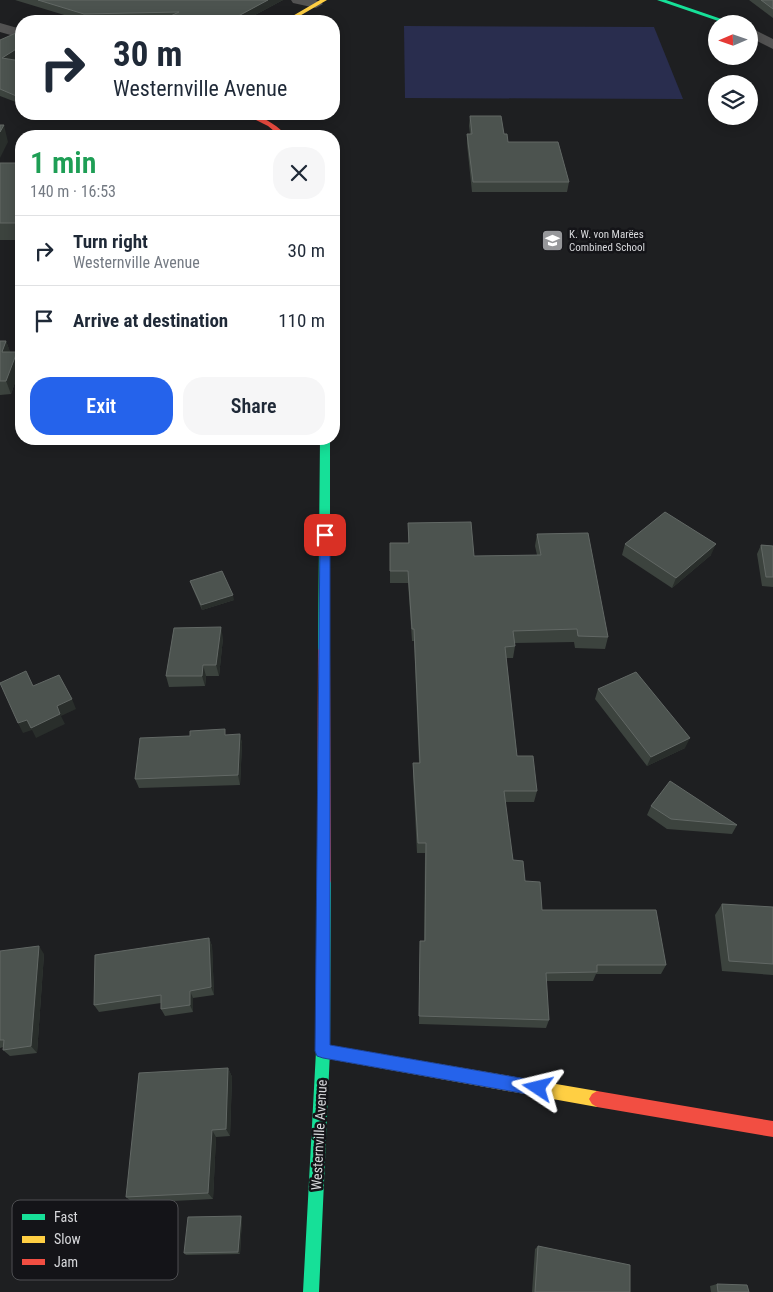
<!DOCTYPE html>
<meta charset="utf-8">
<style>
body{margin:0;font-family:"Roboto Condensed",sans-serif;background:#f6f6f7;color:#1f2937;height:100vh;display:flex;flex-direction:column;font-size:19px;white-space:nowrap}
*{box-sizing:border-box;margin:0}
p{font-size:16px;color:#747a83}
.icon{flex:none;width:28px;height:28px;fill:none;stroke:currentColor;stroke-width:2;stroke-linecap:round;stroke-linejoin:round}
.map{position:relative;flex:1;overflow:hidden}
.drawer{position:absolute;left:15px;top:130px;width:325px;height:315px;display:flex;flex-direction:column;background:#fff;border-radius:20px;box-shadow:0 2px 12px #0003}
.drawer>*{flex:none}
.top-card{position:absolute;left:15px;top:15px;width:325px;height:105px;border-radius:20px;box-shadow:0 2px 12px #0003;background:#fff;color:#1f2937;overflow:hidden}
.needle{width:32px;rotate:268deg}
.controls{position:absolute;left:708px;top:15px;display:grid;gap:10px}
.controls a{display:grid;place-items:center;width:50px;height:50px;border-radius:50%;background:#fff;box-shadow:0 2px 12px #0003;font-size:25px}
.pin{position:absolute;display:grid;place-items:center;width:42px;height:42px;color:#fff;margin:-21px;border-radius:10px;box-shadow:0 2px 8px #0006}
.me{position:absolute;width:55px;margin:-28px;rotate:280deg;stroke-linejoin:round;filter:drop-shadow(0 0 4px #0008)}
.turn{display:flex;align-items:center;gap:18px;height:105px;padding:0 15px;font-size:22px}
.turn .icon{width:65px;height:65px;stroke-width:2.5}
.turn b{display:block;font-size:35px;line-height:42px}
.round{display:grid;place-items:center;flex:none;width:52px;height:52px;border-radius:20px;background:#f6f6f7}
.headline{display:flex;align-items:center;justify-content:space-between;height:85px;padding:0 15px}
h1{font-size:30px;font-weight:600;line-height:38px;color:#1e9e55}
.cta{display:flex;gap:10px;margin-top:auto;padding:10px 15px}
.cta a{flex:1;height:58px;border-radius:20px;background:#2563eb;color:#fff;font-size:20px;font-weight:600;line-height:58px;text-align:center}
.cta a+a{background:#f6f6f7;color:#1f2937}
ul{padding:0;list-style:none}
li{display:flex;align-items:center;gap:15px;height:70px;padding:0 15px;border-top:1px solid #e0e1e3}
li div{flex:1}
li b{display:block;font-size:19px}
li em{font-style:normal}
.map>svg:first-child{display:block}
.green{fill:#292d4e}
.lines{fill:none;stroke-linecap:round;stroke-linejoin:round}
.street{fill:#525252;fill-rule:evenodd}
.fast{fill:#16e098;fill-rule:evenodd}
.slow{fill:#ffcf43;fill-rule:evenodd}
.jam{fill:#f24e42;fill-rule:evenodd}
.wall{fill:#3c433e}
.shaded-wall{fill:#292e2b}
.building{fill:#4c534f;stroke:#626865}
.route{fill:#2563eb;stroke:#184099}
.labels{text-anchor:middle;stroke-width:5;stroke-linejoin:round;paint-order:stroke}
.far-poi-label{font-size:11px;fill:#d7d8db;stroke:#141418;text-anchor:start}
.street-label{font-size:14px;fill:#d7d8db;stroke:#141418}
.key{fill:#141418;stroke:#4e4f52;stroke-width:1}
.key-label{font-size:14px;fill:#d7d8db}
</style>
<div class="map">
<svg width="773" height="1292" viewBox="0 0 773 1292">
<rect width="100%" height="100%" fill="#1e1f21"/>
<path class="green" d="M 404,26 L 654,27 L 683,99 L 405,98 Z"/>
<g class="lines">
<path class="street" d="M 291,0 L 316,0 L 323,4 L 316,8 L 293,3 Z
M 0,23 L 21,29 L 21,38 L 0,32 Z
M 749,27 L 773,39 L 773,49 L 749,37 Z"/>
<path class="fast" d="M 657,0 L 666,0 L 736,24 L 727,24 Z
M 320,439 L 330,439 L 330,650 L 328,653 L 320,653 L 318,650 Z
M 324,875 L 329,877 L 331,881 L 330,1051 L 319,1292 L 303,1292 L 316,1051 L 317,881 L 319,877 Z"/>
<path class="slow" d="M 320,0 L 327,0 L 291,21 L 284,21 Z
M 323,1044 L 597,1091 L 602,1094 L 605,1099 L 602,1104 L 597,1107 L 323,1058 L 318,1056 L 316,1051 L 318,1046 Z"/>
<path class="jam" d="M 244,114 C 259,113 277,125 287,136 L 280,136 L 268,126 Z
M 324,646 L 328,647 L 330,650 L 331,881 L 329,885 L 324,887 L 319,885 L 317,881 L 318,650 L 320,647 Z
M 597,1091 L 773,1121 L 773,1137 L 597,1107 L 592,1104 L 589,1099 L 592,1094 Z"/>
</g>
<path class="wall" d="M 15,0 L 283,0 L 244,21 L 160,21 L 163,20 L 84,21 Z
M 749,0 L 773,0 L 773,18 Z
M 0,40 L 21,44 L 21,55 L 14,60 L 21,61 L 21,104 L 0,96 Z
M 470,116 L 504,134 L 508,142 L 569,182 L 567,192 L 472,192 L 467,144 L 467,134 L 470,134 L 469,126 Z
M 0,163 L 21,163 L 21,240 L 0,240 Z
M 0,341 L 6,341 L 10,352 L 17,352 L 21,365 L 11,394 L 0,395 Z
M 408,523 L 474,556 L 537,555 L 535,546 L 537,534 L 608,637 L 605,649 L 575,648 L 574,642 L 515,643 L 515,646 L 513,658 L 506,658 L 517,756 L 537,791 L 534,802 L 505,802 L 513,860 L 542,910 L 666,965 L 661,974 L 596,974 L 593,981 L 546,981 L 549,1020 L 546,1028 L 419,1024 L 420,950 L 420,941 L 424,941 L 425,853 L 417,853 L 413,775 L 413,763 L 419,763 L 414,641 L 412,641 L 408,583 L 390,583 L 390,543 L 408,543 Z
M 625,544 L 711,555 L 672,588 L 622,555 Z
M 761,545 L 773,546 L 773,587 L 762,586 L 757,554 Z
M 190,581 L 234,600 L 202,610 L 192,587 Z
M 223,638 L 219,676 L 206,676 L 205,686 L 169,687 L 166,676 Z
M 598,689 L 685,748 L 647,766 L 595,699 Z
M 240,734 L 242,744 L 240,785 L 139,788 L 135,779 Z
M 651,806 L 737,825 L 732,834 L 667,829 L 647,815 Z
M 722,904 L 773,908 L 773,975 L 722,971 L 715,915 Z
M 209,938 L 212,946 L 214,995 L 193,998 L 193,1012 L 165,1016 L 161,1009 L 161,1003 L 99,1012 L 94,1005 Z
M 0,951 L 44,954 L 37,1053 L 10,1056 L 3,1050 L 3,1047 L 0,1048 Z
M 228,1068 L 232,1077 L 230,1136 L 216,1137 L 213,1199 L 133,1203 L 126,1197 Z
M 241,1216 L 242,1218 L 240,1254 L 186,1255 L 184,1253 Z
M 538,1246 L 630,1292 L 532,1292 L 535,1249 Z
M 717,1284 L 749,1292 L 711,1292 L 710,1286 Z"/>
<path class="shaded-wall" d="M 268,0 L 283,0 L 244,21 L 229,21 Z
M 21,46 L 21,55 L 4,66 L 2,58 Z
M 4,125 L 8,142 L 0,158 L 0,132 Z
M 6,341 L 11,354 L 2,352 Z
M 17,352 L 21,365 L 11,394 L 6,381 Z
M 716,544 L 711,555 L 672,588 L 676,578 Z
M 233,595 L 234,600 L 202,610 L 201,605 Z
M 221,627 L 223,638 L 219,676 L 216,665 Z
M 203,665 L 206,676 L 205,686 L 202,676 Z
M 72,699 L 76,709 L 61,716 L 57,706 Z
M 60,714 L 65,724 L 36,738 L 32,730 L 23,733 L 18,723 L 27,720 Z
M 240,734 L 242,744 L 240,785 L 238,775 Z
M 690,738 L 685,748 L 647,766 L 651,757 Z
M 209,938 L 212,946 L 214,995 L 211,987 Z
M 39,946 L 44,954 L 37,1053 L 31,1046 Z
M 190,991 L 193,998 L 193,1012 L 190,1005 Z
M 228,1068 L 232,1077 L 230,1136 L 226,1129 Z
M 212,1130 L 216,1137 L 213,1199 L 208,1193 Z
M 241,1216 L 242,1218 L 240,1254 L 238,1252 Z"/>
<path class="building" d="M 38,0 L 268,0 L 229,21 L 160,21 L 179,12 L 84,14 Z
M 761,0 L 773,0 L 773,9 Z
M 16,33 L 21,44 L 21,46 L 2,58 L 21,61 L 21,98 L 0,89 L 0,40 Z
M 470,116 L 501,116 L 504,134 L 507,134 L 508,142 L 558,142 L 569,182 L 473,182 L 467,134 L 472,134 Z
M 0,125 L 4,125 L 0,132 Z
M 0,163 L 21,163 L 21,223 L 0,223 Z
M 0,341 L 6,341 L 2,352 L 17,352 L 6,381 L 0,381 Z
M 665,512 L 716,544 L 676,578 L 625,544 Z
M 471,522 L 474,556 L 541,555 L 537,534 L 588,533 L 608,637 L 578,636 L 577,629 L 513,631 L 515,646 L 505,647 L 517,756 L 533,756 L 537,791 L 504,791 L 513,860 L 523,861 L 525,881 L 540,882 L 542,910 L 656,910 L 666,965 L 597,965 L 597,972 L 546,973 L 549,1020 L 419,1016 L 420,941 L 425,941 L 426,843 L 418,843 L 413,763 L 420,763 L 414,629 L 412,629 L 408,571 L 390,571 L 390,543 L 409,543 L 408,523 Z
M 761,545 L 773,546 L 773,577 L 766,577 Z
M 222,571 L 233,595 L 201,605 L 190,581 Z
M 221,627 L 216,665 L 203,665 L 202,676 L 166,676 L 174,628 Z
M 26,671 L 33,686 L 59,675 L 72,699 L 57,706 L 60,714 L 31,728 L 27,720 L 18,723 L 0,683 Z
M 636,672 L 690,738 L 651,757 L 598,689 Z
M 225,729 L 225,735 L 240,734 L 238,775 L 135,779 L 140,738 L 190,736 L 190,731 Z
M 670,781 L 737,825 L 671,819 L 651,806 Z
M 722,904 L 773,907 L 773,964 L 729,961 Z
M 209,938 L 211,987 L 190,991 L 190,1005 L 161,1009 L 161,995 L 94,1005 L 95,955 Z
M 39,946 L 31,1046 L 3,1050 L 4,1040 L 0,1040 L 0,951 Z
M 228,1068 L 226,1129 L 212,1130 L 208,1193 L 126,1197 L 139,1073 Z
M 241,1216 L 238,1252 L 184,1253 L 188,1217 Z
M 538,1246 L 630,1265 L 630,1292 L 535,1292 Z
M 717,1284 L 747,1285 L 749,1292 L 718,1292 Z"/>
<path class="route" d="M 325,531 L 330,535 L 330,1045 L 538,1081 L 543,1083 L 546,1088 L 543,1094 L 538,1096 L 323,1058 L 317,1056 L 315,1051 L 320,535 Z"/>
<defs>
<symbol id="school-square" viewBox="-11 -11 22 22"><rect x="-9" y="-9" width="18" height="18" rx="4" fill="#96979a" stroke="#141418"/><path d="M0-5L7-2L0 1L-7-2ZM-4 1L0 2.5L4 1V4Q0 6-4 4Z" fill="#fff"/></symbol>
</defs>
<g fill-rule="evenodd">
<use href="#school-square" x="540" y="228" width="25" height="25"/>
</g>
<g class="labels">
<g class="far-poi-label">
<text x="569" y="238">K. W. von Marëes<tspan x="569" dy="13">Combined School</tspan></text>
</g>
<g class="street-label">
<text transform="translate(319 1135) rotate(-87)" y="5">Westernville Avenue</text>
</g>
</g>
<rect x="12" y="1200" width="166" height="80" rx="8" class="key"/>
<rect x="22" y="1214" width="23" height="6" fill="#16e098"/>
<rect x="22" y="1236" width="23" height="7" fill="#ffcf43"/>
<rect x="22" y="1259" width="23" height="6" fill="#f24e42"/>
<g class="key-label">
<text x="54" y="1222">Fast</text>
<text x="54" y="1244">Slow</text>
<text x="54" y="1267">Jam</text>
</g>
</svg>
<div class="controls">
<a><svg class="needle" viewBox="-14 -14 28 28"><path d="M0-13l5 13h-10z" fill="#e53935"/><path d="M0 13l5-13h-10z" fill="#747a83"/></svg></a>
<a><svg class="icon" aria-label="layers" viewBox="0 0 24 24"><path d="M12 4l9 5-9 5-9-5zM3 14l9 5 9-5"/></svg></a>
</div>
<div class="pin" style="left:325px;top:535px;background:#d93025"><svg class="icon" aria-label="arrive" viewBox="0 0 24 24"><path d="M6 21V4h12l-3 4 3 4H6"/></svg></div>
<svg class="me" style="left:538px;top:1088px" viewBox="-20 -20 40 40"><path d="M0-17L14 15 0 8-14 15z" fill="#2563eb" stroke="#fff" stroke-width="4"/></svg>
<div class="top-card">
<div class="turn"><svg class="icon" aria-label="right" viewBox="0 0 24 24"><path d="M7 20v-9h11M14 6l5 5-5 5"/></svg><div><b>30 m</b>Westernville Avenue</div></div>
</div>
<section class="drawer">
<div class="headline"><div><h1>1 min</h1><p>140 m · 16:53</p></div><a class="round"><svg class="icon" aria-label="close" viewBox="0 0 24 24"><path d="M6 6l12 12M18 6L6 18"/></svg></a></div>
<ul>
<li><svg class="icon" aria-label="right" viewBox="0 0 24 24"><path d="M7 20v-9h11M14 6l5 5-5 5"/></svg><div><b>Turn right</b><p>Westernville Avenue</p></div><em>30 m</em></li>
<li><svg class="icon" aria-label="arrive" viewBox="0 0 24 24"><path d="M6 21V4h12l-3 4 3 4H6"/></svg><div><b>Arrive at destination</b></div><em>110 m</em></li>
</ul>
<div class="cta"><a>Exit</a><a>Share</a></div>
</section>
</div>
